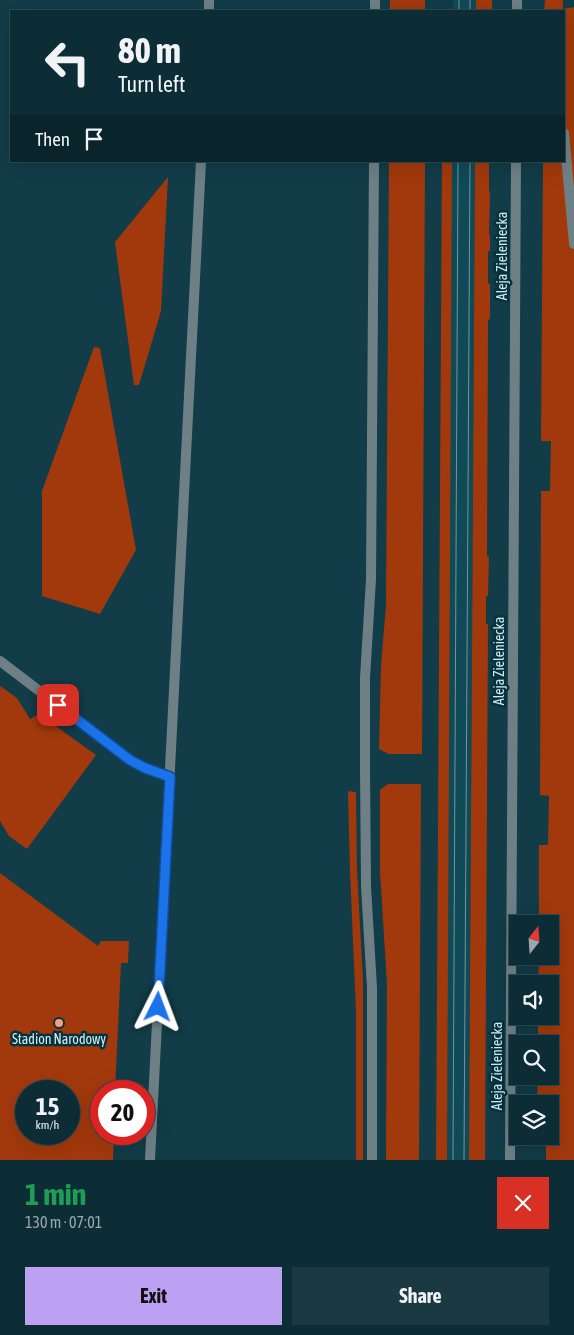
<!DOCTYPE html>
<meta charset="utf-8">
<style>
body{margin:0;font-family:"Asap Condensed",sans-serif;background:#1b3942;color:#f1f3f6;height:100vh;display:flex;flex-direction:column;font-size:19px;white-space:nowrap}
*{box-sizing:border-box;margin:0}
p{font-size:16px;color:#9aa8ad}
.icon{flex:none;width:28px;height:28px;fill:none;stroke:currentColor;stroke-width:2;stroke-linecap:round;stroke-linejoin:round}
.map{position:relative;height:1160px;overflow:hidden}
.drawer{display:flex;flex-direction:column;background:#0d2d36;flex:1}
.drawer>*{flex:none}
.top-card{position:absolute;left:10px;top:10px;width:555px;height:152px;border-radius:0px;box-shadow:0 5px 20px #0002,0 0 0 1px #2d4951;background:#0d2d36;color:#f1f3f6;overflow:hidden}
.needle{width:32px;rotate:17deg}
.fabs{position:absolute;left:509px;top:915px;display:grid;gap:10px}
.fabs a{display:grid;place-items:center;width:50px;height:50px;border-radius:0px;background:#0d2d36;box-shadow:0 5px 20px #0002,0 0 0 1px #2d4951;font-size:25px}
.speed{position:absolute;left:15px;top:1080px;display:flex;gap:10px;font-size:25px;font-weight:700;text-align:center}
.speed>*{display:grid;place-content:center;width:65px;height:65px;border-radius:50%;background:#0d2d36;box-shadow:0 5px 20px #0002,0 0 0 1px #2d4951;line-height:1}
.speed small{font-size:12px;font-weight:400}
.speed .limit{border:8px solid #d22;background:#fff;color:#111}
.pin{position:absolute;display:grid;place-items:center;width:42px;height:42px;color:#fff;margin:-21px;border-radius:10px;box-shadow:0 2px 8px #0006}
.me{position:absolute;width:55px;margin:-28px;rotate:3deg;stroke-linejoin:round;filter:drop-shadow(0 0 4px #0008)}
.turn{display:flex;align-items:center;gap:18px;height:105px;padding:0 25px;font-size:22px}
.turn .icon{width:65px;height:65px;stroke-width:2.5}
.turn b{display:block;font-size:35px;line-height:42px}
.then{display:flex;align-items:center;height:48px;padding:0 25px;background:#0003;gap:10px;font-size:19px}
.round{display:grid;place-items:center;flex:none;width:52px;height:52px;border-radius:0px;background:#1b3942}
.summary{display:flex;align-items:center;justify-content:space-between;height:85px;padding:0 25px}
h1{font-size:30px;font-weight:700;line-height:38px;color:#1e9e55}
.primary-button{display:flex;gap:10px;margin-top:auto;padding:10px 25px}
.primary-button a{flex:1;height:58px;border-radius:0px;background:#bca0f2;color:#111;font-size:20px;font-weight:700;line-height:58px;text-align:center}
.primary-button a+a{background:#1b3942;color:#f1f3f6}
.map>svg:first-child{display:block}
.built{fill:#104a57}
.green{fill:#a2390c;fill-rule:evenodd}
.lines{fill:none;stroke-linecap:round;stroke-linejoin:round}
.service{stroke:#6e8086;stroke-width:10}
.tertiary{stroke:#6e8086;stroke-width:10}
.tram{stroke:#75959e;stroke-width:1}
.route-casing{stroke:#114b97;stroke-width:12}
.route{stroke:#1a73e8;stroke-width:9}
.poi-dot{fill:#f39f83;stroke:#04323d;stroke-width:2}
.labels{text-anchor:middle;stroke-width:5;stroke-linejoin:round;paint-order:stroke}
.street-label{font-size:14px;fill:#d3e9f0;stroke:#04323d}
.poi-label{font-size:14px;fill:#d3e9f0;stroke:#04323d}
</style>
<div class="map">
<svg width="574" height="1160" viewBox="0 0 574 1160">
<rect width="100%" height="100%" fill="#113c48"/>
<path class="built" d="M 453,0 L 476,0 L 476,11 L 453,11 Z
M 452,161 L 475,161 L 469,1160 L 447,1160 Z"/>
<path class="green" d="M 390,0 L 425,0 L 425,11 L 390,11 Z
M 476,0 L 492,0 L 492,11 L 476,11 Z
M 545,0 L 563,0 L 563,9 L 574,7 L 574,1160 L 546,1160 L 546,1144 L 537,1144 L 537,1136 L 550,1136 L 550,1104 L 537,1104 L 538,1076 L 550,1076 L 550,1044 L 538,1044 L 538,1016 L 550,1016 L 550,984 L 538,984 L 539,956 L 550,956 L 550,924 L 539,924 L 539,845 L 548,845 L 549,796 L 540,795 L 541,491 L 550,491 L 551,441 L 541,441 L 543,161 L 564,161 L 564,11 L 544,11 Z
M 389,161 L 425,161 L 422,754 L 389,754 L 379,749 L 381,666 L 386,605 Z
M 442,161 L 452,161 L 447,1160 L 436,1160 Z
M 475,161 L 489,161 L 489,191 L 490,192 L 489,235 L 490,236 L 490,251 L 488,251 L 488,283 L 490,284 L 490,319 L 488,320 L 487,556 L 489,557 L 488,596 L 486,596 L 486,624 L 488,624 L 485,1160 L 469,1160 Z
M 168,177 L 161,311 L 139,385 L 134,385 L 115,242 Z
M 94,347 L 100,348 L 136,550 L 100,614 L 42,596 L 42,491 Z
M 0,686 L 17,698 L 30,719 L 39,714 L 96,755 L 27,849 L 9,836 L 0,821 Z
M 388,784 L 421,784 L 419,1160 L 386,1160 L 387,984 L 380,872 L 380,790 Z
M 348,791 L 356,792 L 357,870 L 363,981 L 363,1160 L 356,1160 L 356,1011 L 350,872 Z
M 0,873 L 98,946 L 101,941 L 129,941 L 128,963 L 121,963 L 115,1091 L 101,1091 L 101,1134 L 114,1134 L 113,1160 L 0,1160 ZM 26,1091 L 69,1091 L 69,1134 L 26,1134 Z"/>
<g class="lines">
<path class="service" d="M 209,11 L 209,0
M 375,11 L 375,0
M 564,133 L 574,244
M 0,661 L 130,760 L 145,768 L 170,777
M 150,1160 L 201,161
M 372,1160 L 372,988 L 366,886 L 365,769 L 365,678 L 371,579 L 374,161"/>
<path class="tertiary" d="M 517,11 L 517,0
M 510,1160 L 516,161"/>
<path class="tram" d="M 459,11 L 459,0
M 470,11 L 470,0
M 453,1160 L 458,161
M 464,1160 L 470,161"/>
</g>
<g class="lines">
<defs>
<path id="route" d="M 58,705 L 130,760 L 145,768 L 170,777 L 158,1007"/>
</defs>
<use href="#route" class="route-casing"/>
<use href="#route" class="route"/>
</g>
<circle class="poi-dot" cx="59" cy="1023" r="5"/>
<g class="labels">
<g class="street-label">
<text transform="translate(502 256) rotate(-90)" y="5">Aleja Zieleniecka</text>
<text transform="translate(499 661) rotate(-90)" y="5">Aleja Zieleniecka</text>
<text transform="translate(497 1066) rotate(-90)" y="5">Aleja Zieleniecka</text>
</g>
<g class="poi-label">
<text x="59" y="1044">Stadion Narodowy</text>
</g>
</g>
</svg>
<div class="fabs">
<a><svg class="needle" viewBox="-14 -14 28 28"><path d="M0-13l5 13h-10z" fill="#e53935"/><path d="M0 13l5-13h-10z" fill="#9aa8ad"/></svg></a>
<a><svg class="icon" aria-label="sound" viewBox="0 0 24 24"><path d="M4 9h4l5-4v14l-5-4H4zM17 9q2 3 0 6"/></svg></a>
<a><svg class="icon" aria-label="search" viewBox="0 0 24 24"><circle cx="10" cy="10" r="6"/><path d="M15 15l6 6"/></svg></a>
<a><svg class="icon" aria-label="layers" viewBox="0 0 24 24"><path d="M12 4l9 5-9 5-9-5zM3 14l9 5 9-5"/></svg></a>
</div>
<div class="speed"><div>15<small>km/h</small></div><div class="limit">20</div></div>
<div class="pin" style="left:58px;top:705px;background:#d93025"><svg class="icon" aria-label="arrive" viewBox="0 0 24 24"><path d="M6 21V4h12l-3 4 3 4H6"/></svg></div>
<svg class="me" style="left:158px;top:1007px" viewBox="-20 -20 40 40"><path d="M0-17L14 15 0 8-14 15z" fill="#1a73e8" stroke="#fff" stroke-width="4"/></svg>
<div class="top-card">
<div class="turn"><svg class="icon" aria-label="left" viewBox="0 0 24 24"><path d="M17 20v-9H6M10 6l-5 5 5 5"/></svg><div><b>80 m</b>Turn left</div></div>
<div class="then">Then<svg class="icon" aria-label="arrive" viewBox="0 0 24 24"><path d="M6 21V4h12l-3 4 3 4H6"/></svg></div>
</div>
</div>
<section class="drawer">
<div class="summary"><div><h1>1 min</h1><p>130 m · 07:01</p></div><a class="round" style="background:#d93025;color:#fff"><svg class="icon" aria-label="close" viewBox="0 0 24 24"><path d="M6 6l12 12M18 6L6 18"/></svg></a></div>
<div class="primary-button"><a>Exit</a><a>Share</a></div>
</section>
